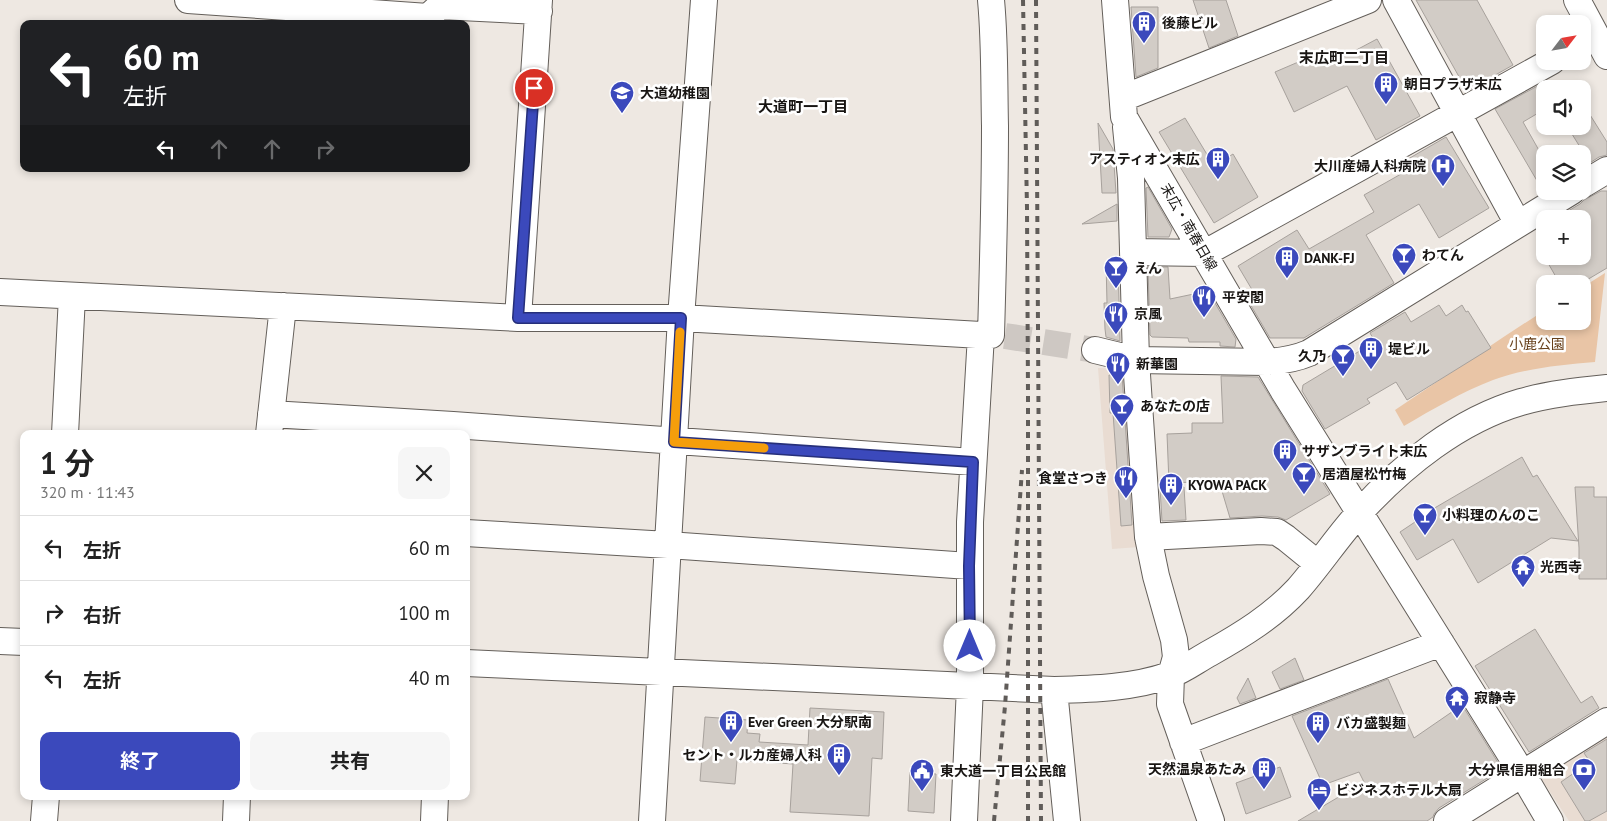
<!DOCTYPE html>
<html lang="ja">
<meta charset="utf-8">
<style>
body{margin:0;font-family:"PT Sans","Noto Sans JP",sans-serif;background:#f6f6f6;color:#222;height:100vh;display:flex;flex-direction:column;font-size:19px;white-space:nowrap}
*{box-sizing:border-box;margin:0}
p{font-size:16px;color:#767676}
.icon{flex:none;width:28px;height:28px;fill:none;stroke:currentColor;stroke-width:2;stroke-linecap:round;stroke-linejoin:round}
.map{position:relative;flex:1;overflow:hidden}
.sheet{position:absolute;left:20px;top:430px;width:450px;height:370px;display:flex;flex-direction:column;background:#fff;border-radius:10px;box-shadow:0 2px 8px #0003}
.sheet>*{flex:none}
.hud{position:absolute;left:20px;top:20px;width:450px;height:152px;border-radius:10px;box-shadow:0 2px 8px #0003;background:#202124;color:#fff;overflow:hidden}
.needle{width:32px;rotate:59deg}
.fabs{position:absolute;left:1536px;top:15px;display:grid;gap:10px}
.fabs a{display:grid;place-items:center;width:55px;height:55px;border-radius:10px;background:#fff;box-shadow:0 2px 8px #0003;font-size:25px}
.pin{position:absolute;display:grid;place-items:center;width:42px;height:42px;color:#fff;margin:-21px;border:2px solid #fff;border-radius:50%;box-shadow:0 1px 5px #0007}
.me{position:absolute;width:55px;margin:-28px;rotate:0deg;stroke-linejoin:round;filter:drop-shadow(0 0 4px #0008)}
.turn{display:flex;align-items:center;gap:18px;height:105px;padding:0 20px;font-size:22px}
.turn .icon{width:65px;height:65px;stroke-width:2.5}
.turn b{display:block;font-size:35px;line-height:42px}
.lanes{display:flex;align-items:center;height:48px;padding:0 20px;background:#0003;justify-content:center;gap:25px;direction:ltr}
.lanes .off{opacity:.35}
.round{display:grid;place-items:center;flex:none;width:52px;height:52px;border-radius:10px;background:#f6f6f6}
.headline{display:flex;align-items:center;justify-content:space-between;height:85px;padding:0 20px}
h1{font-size:30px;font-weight:700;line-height:38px}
.cta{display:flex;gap:10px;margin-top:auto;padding:10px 20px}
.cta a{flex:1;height:58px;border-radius:10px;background:#3b49bc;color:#fff;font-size:20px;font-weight:700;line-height:58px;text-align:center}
.cta a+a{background:#f6f6f6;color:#222}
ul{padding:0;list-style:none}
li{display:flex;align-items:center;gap:15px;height:65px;padding:0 20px;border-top:1px solid #e0e0e0}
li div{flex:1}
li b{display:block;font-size:19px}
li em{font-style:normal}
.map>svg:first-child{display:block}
.built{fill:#e9dcd2}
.green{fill:#e9c5a6}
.building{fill:#d2ccc6;stroke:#a7a19c}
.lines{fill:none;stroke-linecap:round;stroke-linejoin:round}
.minor-tunnel{stroke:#cec8c3;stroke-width:26;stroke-dasharray:26 13;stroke-linecap:butt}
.minor-casing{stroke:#645f5a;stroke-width:28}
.minor{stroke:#fff;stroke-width:26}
.rail{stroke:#605c59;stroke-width:4;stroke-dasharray:6 6;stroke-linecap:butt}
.route-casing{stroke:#262f7a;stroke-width:12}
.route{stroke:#3b49bc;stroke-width:9}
.slow{stroke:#f59e0b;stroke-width:9}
.labels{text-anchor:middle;stroke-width:5;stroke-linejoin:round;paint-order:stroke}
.poi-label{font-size:14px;font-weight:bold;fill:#181513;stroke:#fff;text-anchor:start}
.street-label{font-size:14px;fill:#181513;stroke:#fff}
.park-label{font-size:14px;fill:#68411c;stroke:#fff}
.neighbourhood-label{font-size:15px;font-weight:bold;fill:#181513;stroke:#fff}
</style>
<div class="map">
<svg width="1607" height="821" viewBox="0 0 1607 821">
<rect width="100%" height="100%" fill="#eee8e2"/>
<path class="built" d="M 1098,368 L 1124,369 L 1139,547 L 1112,549 Z
M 1607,730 L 1607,821 L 1569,821 L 1539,775 Z"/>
<path class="green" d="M 1605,273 L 1595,362 C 1561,365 1526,368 1493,380 C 1462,392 1433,409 1404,426 L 1395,410 L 1505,336 L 1545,310 L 1545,321 L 1582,321 L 1583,287 Z"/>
<path class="building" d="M 1193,0 L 1226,0 L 1238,36 L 1209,48 Z
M 1416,0 L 1477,0 L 1513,65 L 1467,91 Z
M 1131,7 L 1158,7 L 1158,68 L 1136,77 Z
M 1377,39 L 1420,116 L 1376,140 L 1347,86 L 1294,112 L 1275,72 L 1324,51 L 1330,64 Z
M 1545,82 L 1545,109 L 1523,122 L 1545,161 L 1545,190 L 1543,191 L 1495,109 Z
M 1582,102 L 1607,142 L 1607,155 L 1599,157 L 1585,166 L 1582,162 L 1582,154 L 1577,154 L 1575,150 L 1580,147 L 1567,126 L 1582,126 Z
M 1185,118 L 1214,166 L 1233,154 L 1258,197 L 1214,223 L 1159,132 Z
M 1098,123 L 1113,149 L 1116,193 L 1102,193 Z
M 1446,137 L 1489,208 L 1439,238 L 1419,204 L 1366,235 L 1394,283 L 1304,338 L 1270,338 L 1246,297 L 1254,293 L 1238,266 L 1297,230 L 1309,249 L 1374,212 L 1364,195 L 1401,174 L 1396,166 Z
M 1148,187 L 1172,229 L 1169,237 L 1148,237 L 1146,188 Z
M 1601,191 L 1607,191 L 1607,268 L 1580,284 L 1560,284 L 1544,256 L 1582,256 L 1582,219 L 1559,219 L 1558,217 L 1580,204 L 1584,200 Z
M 1117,204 L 1117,221 L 1082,224 Z
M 1118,261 L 1120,341 L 1106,337 L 1105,329 L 1104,303 L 1107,303 L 1106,262 Z
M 1148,267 L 1168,267 L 1170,299 L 1208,291 L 1236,339 L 1235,347 L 1220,346 L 1220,342 L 1189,342 L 1188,338 L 1152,337 L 1150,335 Z
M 1439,305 L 1446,316 L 1462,305 L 1466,312 L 1468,311 L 1491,348 L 1407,400 L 1396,382 L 1367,399 L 1370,403 L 1325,429 L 1302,391 L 1303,385 L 1373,343 L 1374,340 L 1370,333 L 1405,312 L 1411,322 Z
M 1122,374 L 1132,525 L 1121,526 L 1113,413 L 1110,413 L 1109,375 Z
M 1221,376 L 1258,377 L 1330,494 L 1286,520 L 1278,517 L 1262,516 L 1230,518 L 1219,481 L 1169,483 L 1167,434 L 1192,433 L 1192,423 L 1223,423 Z
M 1522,457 L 1533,477 L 1537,475 L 1578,541 L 1551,538 L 1478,583 L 1453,539 L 1417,560 L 1400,532 L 1415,522 L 1414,520 Z
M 1184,487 L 1186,520 L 1162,521 L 1160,488 Z
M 1575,487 L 1594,487 L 1594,497 L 1607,497 L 1607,579 L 1579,579 L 1579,548 Z
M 1535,629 L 1581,703 L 1592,696 L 1599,708 L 1529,752 L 1475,666 Z
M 1295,658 L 1304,680 L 1280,689 L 1272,672 Z
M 1248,678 L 1256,698 L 1240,704 L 1237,698 Z
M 1388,679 L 1414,738 L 1462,705 L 1502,769 L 1439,808 L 1434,814 L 1433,817 L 1427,821 L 1298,821 L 1364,782 L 1359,772 L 1323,785 L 1292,716 Z
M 810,708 L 884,712 L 882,759 L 872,758 L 869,816 L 790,812 L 793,764 L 737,760 L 735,784 L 700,781 L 705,717 L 748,720 L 747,733 L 760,734 L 759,742 L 808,745 Z
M 1607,739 L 1607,811 L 1589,821 L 1585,821 L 1561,782 L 1590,762 L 1584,753 Z
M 1280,767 L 1291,797 L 1246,814 L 1236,783 Z
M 910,772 L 936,774 L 934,813 L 908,811 Z"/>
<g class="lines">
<path class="minor-tunnel" d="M 1005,336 L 1095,350"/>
<defs>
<path id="minor" d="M 188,0 L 428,17 L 440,6 L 539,11
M 539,0 L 518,318 L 681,318 L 981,335 L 970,522 L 970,686 L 964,821
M 1115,0 L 1124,117 L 1283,390 L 1522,773 L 1550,821
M 1396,0 L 1518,224
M 1577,0 L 1607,56
M 1123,98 L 1368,0
M 1126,127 L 1131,178 L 1136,360 L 1148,537 L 1156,576 L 1174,640 L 1176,657 L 1171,675 L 1170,704 L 1211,821
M 1582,185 L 1607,170
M 1134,252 L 1205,253 L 1552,61
M 0,292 L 518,318
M 991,335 C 993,265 995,196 995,126 C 994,84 995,42 991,0
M 1095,350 L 1136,360 L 1266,362 C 1282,361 1295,359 1309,353 L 1572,191
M 271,414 L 453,425 L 973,462
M 65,434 L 72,296
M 269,434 L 283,306
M 466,533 L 668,545 L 969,566
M 1148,537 L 1261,531 L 1277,532 L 1286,538 L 1318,564
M 0,641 L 24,642
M 466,663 L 1054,690 C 1093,689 1133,688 1170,675 C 1184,670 1197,660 1210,653 C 1242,635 1273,616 1298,589 C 1320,564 1338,536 1360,512 C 1403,465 1459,420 1521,402 C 1549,394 1578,391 1607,388
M 1054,690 L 1067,821
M 1183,742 L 1441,643
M 44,821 L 46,796
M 236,821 L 237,796
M 434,821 L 435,796
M 652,821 L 681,318 L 704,0
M 1447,821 L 1607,721"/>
</defs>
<use href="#minor" class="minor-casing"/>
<use href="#minor" class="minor"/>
<path class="rail" d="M 1023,0 L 1027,208 L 1028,395 L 1028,821
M 1036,0 L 1041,821
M 994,821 L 1005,706 L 1022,470"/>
</g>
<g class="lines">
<defs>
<path id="route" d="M 534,88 L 518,318 L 681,318 L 674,442 L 973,462 L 969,566 L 970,646"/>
</defs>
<use href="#route" class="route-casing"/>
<use href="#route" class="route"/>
<path class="slow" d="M 680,332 L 674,442 L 764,448"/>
</g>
<defs>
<symbol id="building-pin" viewBox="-11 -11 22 30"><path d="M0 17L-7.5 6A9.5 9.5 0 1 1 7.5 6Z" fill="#3b49bc" stroke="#fff"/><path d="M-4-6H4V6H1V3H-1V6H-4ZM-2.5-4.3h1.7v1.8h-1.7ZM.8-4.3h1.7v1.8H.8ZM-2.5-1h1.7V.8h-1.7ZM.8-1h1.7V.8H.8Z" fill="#fff"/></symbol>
<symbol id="school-pin" viewBox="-11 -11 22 30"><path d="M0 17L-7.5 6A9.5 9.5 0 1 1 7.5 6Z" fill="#3b49bc" stroke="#fff"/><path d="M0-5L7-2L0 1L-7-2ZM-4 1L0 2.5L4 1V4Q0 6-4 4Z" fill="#fff"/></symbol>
<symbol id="hospital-pin" viewBox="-11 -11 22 30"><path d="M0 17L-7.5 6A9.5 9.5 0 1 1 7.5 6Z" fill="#3b49bc" stroke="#fff"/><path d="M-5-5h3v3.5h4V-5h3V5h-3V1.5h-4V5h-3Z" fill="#fff"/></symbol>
<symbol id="bar-pin" viewBox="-11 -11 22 30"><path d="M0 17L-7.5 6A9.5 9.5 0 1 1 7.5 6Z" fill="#3b49bc" stroke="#fff"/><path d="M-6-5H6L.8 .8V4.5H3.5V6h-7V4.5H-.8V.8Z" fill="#fff"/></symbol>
<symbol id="restaurant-pin" viewBox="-11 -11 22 30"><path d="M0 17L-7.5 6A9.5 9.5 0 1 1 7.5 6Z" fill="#3b49bc" stroke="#fff"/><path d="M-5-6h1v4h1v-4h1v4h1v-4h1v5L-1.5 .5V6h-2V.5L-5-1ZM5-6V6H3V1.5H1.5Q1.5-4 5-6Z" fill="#fff"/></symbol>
<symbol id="temple-pin" viewBox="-11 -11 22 30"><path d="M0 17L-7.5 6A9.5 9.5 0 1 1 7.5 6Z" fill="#3b49bc" stroke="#fff"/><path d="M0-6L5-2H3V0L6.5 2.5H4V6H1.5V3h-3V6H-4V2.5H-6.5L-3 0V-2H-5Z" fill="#fff"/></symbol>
<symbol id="bank-pin" viewBox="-11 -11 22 30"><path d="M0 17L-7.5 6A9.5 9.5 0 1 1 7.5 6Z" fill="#3b49bc" stroke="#fff"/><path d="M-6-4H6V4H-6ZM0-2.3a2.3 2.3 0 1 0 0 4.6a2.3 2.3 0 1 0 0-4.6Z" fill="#fff"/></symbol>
<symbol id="civic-pin" viewBox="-11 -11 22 30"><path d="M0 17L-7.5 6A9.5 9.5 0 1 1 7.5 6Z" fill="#3b49bc" stroke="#fff"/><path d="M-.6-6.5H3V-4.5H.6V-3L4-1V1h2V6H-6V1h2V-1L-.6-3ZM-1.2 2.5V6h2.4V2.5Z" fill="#fff"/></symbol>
<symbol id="hotel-pin" viewBox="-11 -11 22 30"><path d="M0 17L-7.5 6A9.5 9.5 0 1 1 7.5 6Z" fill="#3b49bc" stroke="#fff"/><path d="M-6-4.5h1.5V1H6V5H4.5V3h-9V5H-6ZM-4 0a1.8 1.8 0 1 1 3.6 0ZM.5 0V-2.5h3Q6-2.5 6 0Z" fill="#fff"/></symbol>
</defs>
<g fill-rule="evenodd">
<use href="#building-pin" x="1130" y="9" width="28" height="38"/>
<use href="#building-pin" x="1372" y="70" width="28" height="38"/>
<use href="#school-pin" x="608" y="79" width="28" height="38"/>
<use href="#building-pin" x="1204" y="145" width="28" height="38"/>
<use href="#hospital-pin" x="1429" y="152" width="28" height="38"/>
<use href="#bar-pin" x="1390" y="241" width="28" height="38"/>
<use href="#building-pin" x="1273" y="244" width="28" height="38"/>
<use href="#bar-pin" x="1102" y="254" width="28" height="38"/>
<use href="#restaurant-pin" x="1190" y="283" width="28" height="38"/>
<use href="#restaurant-pin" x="1102" y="300" width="28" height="38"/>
<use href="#building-pin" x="1357" y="335" width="28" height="38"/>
<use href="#bar-pin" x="1329" y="342" width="28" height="38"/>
<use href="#restaurant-pin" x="1104" y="350" width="28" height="38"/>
<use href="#bar-pin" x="1108" y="392" width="28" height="38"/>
<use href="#building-pin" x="1271" y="437" width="28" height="38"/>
<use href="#bar-pin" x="1290" y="460" width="28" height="38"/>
<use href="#restaurant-pin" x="1112" y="464" width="28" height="38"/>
<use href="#building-pin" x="1157" y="471" width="28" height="38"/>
<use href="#bar-pin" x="1411" y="501" width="28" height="38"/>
<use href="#temple-pin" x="1509" y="553" width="28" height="38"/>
<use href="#temple-pin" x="1443" y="684" width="28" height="38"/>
<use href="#building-pin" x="717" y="708" width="28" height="38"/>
<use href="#building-pin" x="1304" y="709" width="28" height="38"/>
<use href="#building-pin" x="825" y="741" width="28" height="38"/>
<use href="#building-pin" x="1250" y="755" width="28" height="38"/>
<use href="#bank-pin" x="1570" y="756" width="28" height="38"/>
<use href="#civic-pin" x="908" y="757" width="28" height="38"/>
<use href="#hotel-pin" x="1305" y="776" width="28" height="38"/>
</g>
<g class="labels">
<g class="poi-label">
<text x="1162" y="28">後藤ビル</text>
<text x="1404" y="89">朝日プラザ末広</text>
<text x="640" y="98">大道幼稚園</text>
<text x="1200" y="164" text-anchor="end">アスティオン末広</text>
<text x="1426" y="171" text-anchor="end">大川産婦人科病院</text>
<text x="1422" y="260">わてん</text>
<text x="1304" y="263">DANK-FJ</text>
<text x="1134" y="273">えん</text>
<text x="1222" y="302">平安閣</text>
<text x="1134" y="319">京風</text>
<text x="1388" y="354">堤ビル</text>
<text x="1326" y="361" text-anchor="end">久乃</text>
<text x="1136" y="369">新華園</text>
<text x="1140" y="411">あなたの店</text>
<text x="1302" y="456">サザンブライト末広</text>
<text x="1322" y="479">居酒屋松竹梅</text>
<text x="1108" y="483" text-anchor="end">食堂さつき</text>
<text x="1188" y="490">KYOWA PACK</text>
<text x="1442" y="520">小料理のんのこ</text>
<text x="1540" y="572">光西寺</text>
<text x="1474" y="703">寂静寺</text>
<text x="748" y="727">Ever Green 大分駅南</text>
<text x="1336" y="728">バカ盛製麺</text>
<text x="822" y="760" text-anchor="end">セント・ルカ産婦人科</text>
<text x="1246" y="774" text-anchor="end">天然温泉あたみ</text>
<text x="1566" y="775" text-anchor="end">大分県信用組合</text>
<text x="940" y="776">東大道一丁目公民館</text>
<text x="1336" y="795">ビジネスホテル大扇</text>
</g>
<g class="street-label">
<text transform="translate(1189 227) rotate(60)" y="5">末広・南春日線</text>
</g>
<g class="park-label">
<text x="1537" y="349">小鹿公園</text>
</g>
<g class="neighbourhood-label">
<text x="1344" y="63">末広町二丁目</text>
<text x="803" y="112">大道町一丁目</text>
</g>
</g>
</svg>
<div class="fabs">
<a><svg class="needle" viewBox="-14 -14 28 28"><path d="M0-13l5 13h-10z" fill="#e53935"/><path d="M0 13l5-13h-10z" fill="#767676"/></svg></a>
<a><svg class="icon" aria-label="sound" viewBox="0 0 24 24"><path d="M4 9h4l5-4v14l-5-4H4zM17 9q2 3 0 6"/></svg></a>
<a><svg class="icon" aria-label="layers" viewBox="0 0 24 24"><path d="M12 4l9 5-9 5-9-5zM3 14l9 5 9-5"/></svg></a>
<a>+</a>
<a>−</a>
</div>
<div class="pin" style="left:534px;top:88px;background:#d93025"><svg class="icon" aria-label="arrive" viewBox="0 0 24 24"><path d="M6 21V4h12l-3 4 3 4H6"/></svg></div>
<svg class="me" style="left:970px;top:646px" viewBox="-20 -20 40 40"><circle r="19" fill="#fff"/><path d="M0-13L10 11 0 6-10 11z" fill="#3b49bc"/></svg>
<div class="hud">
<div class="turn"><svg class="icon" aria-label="left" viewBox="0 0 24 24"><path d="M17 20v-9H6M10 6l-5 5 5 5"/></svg><div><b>60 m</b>左折</div></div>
<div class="lanes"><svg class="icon" aria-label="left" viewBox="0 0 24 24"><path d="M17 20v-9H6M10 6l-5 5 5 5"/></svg><svg class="icon off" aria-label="ahead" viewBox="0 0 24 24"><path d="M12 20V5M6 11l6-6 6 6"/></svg><svg class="icon off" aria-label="ahead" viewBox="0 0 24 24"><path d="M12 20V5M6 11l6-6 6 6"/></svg><svg class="icon off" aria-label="right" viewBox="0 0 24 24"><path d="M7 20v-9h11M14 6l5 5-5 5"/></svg></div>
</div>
<section class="sheet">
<div class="headline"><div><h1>1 分</h1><p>320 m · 11:43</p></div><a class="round"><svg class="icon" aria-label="close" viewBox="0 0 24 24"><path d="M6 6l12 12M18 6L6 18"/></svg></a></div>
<ul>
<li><svg class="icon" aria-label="left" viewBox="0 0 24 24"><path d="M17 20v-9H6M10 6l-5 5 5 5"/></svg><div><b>左折</b></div><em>60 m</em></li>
<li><svg class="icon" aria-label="right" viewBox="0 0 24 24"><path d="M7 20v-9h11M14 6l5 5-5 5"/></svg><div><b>右折</b></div><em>100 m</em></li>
<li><svg class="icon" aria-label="left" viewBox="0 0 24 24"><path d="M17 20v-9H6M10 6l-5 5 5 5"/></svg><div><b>左折</b></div><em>40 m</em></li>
</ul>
<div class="cta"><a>終了</a><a>共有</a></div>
</section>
</div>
